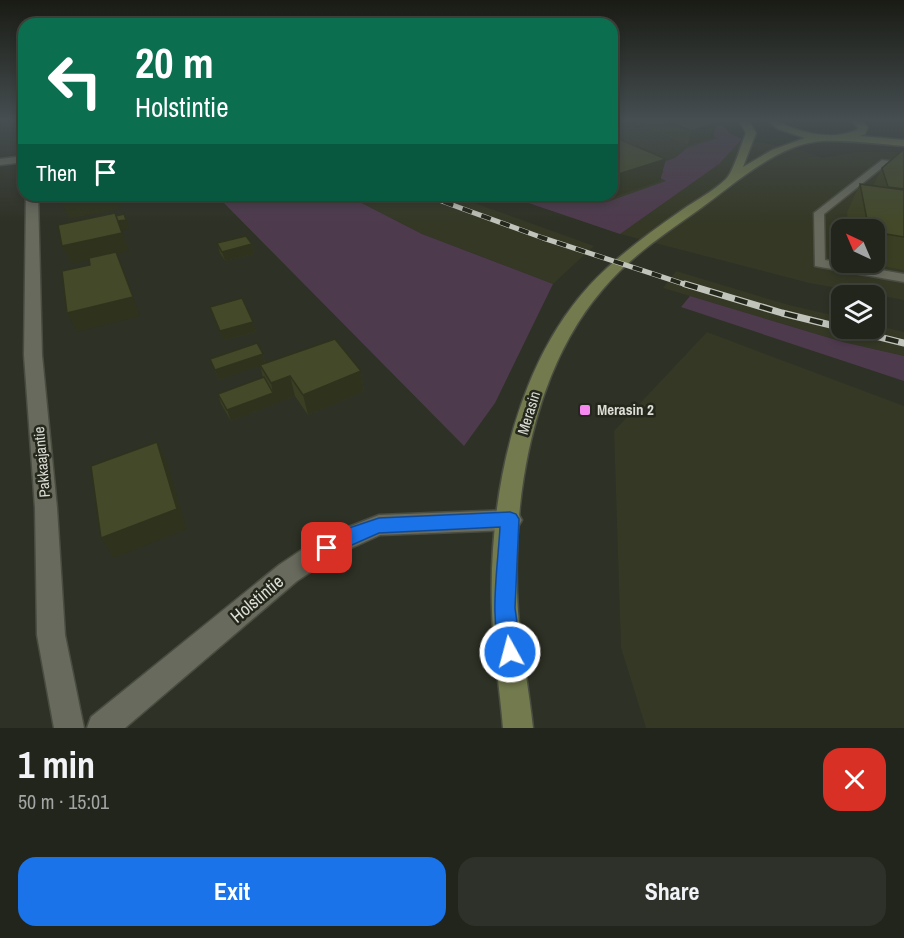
<!DOCTYPE html>
<meta charset="utf-8">
<style>
body{margin:0;font-family:"Archivo Narrow",sans-serif;background:#2e3129;color:#f1f3f6;height:100vh;display:flex;flex-direction:column;font-size:22px;white-space:nowrap}
*{box-sizing:border-box;margin:0}
p{font-size:20px;color:#a2a5a3}
.icon{flex:none;width:33px;height:33px;fill:none;stroke:currentColor;stroke-width:2;stroke-linecap:round;stroke-linejoin:round}
.map{position:relative;height:728px;overflow:hidden}
.details{display:flex;flex-direction:column;background:#22251c;flex:1}
.details>*{flex:none}
.top-card{position:absolute;left:18px;top:18px;width:600px;height:183px;border-radius:18px;box-shadow:0 3px 9px #0003,0 0 0 2px #3f423b;background:#0b6e4f;color:#fff;overflow:hidden}
.needle{width:39px;rotate:316deg}
.controls{position:absolute;left:831px;top:219px;display:grid;gap:12px}
.controls a{display:grid;place-items:center;width:54px;height:54px;border-radius:12px;background:#22251c;box-shadow:0 3px 9px #0003,0 0 0 2px #3f423b;font-size:30px}
.pin{position:absolute;display:grid;place-items:center;width:51px;height:51px;color:#fff;margin:-26px;border-radius:12px;box-shadow:0 3px 9px #0006}
.me{position:absolute;width:66px;margin:-33px;rotate:353deg;stroke-linejoin:round;filter:drop-shadow(0 0 4px #0008)}
.turn{display:flex;align-items:center;gap:21px;height:126px;padding:0 18px;font-size:27px}
.turn .icon{width:78px;height:78px;stroke-width:2.5}
.turn b{display:block;font-size:42px;line-height:51px}
.then{display:flex;align-items:center;height:57px;padding:0 18px;background:#0003;gap:12px;font-size:22px}
.round{display:grid;place-items:center;flex:none;width:63px;height:63px;border-radius:18px;background:#2e3129}
.head{display:flex;align-items:center;justify-content:space-between;height:102px;padding:0 18px}
h1{font-size:36px;font-weight:700;line-height:45px}
.button{display:flex;gap:12px;margin-top:auto;padding:12px 18px}
.button a{flex:1;height:69px;border-radius:18px;background:#1a73e8;color:#fff;font-size:24px;font-weight:700;line-height:69px;text-align:center}
.button a+a{background:#2e3129;color:#f1f3f6}
.map>svg:first-child{display:block}
.built{fill:#343825;fill-rule:evenodd}
.green{fill:#4e3a4d}
.lines{fill:none;stroke-linecap:round;stroke-linejoin:round}
.lane-casing{stroke:#494c41;stroke-width:3}
.street-casing{stroke:#494c41;stroke-width:3}
.secondary-casing{stroke:#494c41;stroke-width:3}
.lane{fill:#676a5c;fill-rule:evenodd}
.street{fill:#676a5c;fill-rule:evenodd}
.secondary{fill:#727a4e;fill-rule:evenodd}
.rail-far1-casing{stroke:#c1c4bb;stroke-width:5}
.rail-casing{stroke:#c1c4bb;stroke-width:7}
.rail-far1{stroke:#24271b;stroke-width:4;stroke-dasharray:10;stroke-linecap:butt}
.rail{stroke:#24271b;stroke-width:4.5;stroke-dasharray:13;stroke-linecap:butt}
.wall{fill:#3a3f23}
.shaded-wall{fill:#2f331d}
.building{fill:#434929;stroke:#2f331d;stroke-width:1.5}
.route{fill:#1a73e8;stroke:#114b97;stroke-width:1.5}
.poi-dot{fill:#f589ef;stroke:#24271b;stroke-width:2}
.labels{text-anchor:middle;stroke-width:5;stroke-linejoin:round;paint-order:stroke}
.poi-label{font-size:15px;font-weight:bold;fill:#dcded6;stroke:#24271b;text-anchor:start}
.street-label{font-size:15px;fill:#dcded6;stroke:#24271b}
.near-street-label{font-size:18px;fill:#dcded6;stroke:#24271b}
</style>
<div class="map">
<svg width="904" height="728" viewBox="0 0 904 728">
<rect width="100%" height="100%" fill="#2e3125"/>
<path class="built" d="M 612,121 L 720,121 L 729,133 L 742,139 L 800,150 L 822,158 L 858,152 L 904,152 L 904,300 L 809,283 L 620,234 L 505,195 L 612,195 ZM 842,230 L 874,230 L 874,262 L 842,262 Z
M 346,195 L 452,195 L 594,246 L 553,284 L 422,234 Z
M 676,271 L 789,305 L 841,317 L 842,328 L 874,328 L 875,325 L 904,332 L 904,356 L 843,342 L 663,288 Z
M 707,332 L 904,406 L 904,728 L 646,728 L 621,648 L 614,431 Z"/>
<path class="green" d="M 674,121 L 720,121 L 729,133 L 742,139 L 719,164 L 620,234 L 505,195 L 594,195 L 607,202 L 666,181 L 657,176 L 664,172 L 652,166 L 675,158 L 687,148 L 718,138 Z
M 216,195 L 346,195 L 422,234 L 553,284 L 495,403 L 464,446 Z
M 690,296 L 843,342 L 904,356 L 904,381 L 681,307 Z"/>
<g class="lines">
<defs>
<path id="lane" d="M 882,160 L 904,163 L 904,169 L 884,166 L 824,214 L 825,260 L 904,274 L 904,282 L 815,266 L 814,213 Z"/>
<path id="street" d="M 24,156 L 24,162 L 0,165 L 0,159 Z
M 26,195 L 38,195 L 42,355 L 57,508 L 65,635 L 84,728 L 54,728 L 37,635 L 35,508 L 24,355 Z
M 510,510 L 518,513 L 522,520 L 518,527 L 510,530 L 380,535 L 336,555 L 297,581 L 125,728 L 87,728 L 91,717 L 279,565 L 318,539 L 379,515 Z"/>
<path id="secondary" d="M 739,121 L 749,121 L 756,133 L 743,167 L 772,150 L 805,138 L 778,129 L 768,121 C 780,121 785,125 795,129 C 815,136 838,138 857,130 L 858,128 L 851,121 L 862,121 L 868,127 L 865,134 L 860,136 L 904,140 L 904,146 C 877,144 850,140 823,141 C 778,143 732,186 697,211 C 664,234 629,258 603,289 C 531,372 511,504 518,611 C 521,650 529,689 533,728 L 503,728 C 500,689 493,650 492,611 C 488,494 517,349 607,268 C 630,247 656,228 682,210 C 696,200 714,191 726,179 C 734,171 741,144 746,133 Z"/>
</defs>
<use href="#lane" class="lane-casing"/>
<use href="#street" class="street-casing"/>
<use href="#secondary" class="secondary-casing"/>
<use href="#lane" class="lane"/>
<use href="#street" class="street"/>
<use href="#secondary" class="secondary"/>
<defs>
<path id="rail-far1" d="M 425,195 L 543,238 L 690,286"/>
<path id="rail" d="M 685,284 L 782,313 L 904,343"/>
</defs>
<use href="#rail-far1" class="rail-far1-casing"/>
<use href="#rail" class="rail-casing"/>
<use href="#rail-far1" class="rail-far1"/>
<use href="#rail" class="rail"/>
</g>
<path class="wall" d="M 629,121 L 710,121 L 713,138 L 688,145 Z
M 612,130 L 614,131 L 613,136 L 660,181 L 608,199 L 601,195 L 612,195 Z
M 904,149 L 904,270 L 861,262 L 874,262 L 874,230 L 849,230 L 847,212 L 860,184 L 873,186 L 882,168 Z
M 217,243 L 252,244 L 254,254 L 225,261 L 220,253 Z
M 210,307 L 253,322 L 256,332 L 224,340 L 213,316 Z
M 263,354 L 265,363 L 361,371 L 364,391 L 308,415 L 295,396 L 231,421 L 221,404 L 218,394 L 263,378 L 260,365 L 219,380 L 210,359 Z"/>
<path class="shaded-wall" d="M 717,123 L 713,138 L 688,145 L 691,131 Z
M 666,159 L 660,181 L 608,199 L 609,195 L 612,195 L 612,176 Z
M 0,170 L 3,176 L 0,180 Z
M 99,195 L 116,195 L 120,209 L 69,219 L 61,202 Z
M 124,214 L 129,229 L 122,230 L 129,251 L 117,254 L 140,316 L 77,332 L 67,313 L 117,254 L 71,264 L 62,246 L 118,221 Z
M 252,244 L 254,254 L 225,261 L 222,252 Z
M 253,322 L 256,332 L 224,340 L 220,331 Z
M 263,354 L 265,364 L 219,380 L 215,370 Z
M 361,371 L 364,391 L 308,415 L 303,395 Z
M 290,376 L 295,396 L 231,421 L 227,410 L 273,393 L 271,383 Z
M 157,442 L 167,462 L 187,529 L 114,558 L 101,538 Z"/>
<path class="building" d="M 667,121 L 710,121 L 717,123 L 691,131 Z
M 612,136 L 666,159 L 612,176 Z
M 904,149 L 904,189 L 888,187 L 882,168 Z
M 860,184 L 904,190 L 904,237 L 874,232 L 874,230 L 869,230 Z
M 60,195 L 99,195 L 61,202 Z
M 115,213 L 122,233 L 62,246 L 58,225 Z
M 124,214 L 126,220 L 118,221 L 116,216 Z
M 246,236 L 252,244 L 222,252 L 217,243 Z
M 116,252 L 133,297 L 67,313 L 62,271 L 90,265 L 89,258 Z
M 242,298 L 253,322 L 220,331 L 210,307 Z
M 335,339 L 361,371 L 303,395 L 290,376 L 271,383 L 260,365 Z
M 257,343 L 263,354 L 215,370 L 210,359 Z
M 264,377 L 273,393 L 227,410 L 218,394 Z
M 157,442 L 177,509 L 101,538 L 91,466 Z"/>
<linearGradient id="sky" x2="0" y2="1"><stop stop-color="#191b14"/><stop offset="0.54" stop-color="#464e51"/><stop offset="1" stop-color="#464e51" stop-opacity="0"/></linearGradient>
<rect width="904" height="223" fill="url(#sky)"/>
<path class="route" d="M 510,512 L 516,514 L 519,519 L 515,608 L 521,652 L 518,659 L 510,662 L 503,659 C 488,623 498,567 500,527 L 379,533 L 327,556 L 321,553 L 318,548 L 321,542 L 346,529 L 379,518 Z"/>
<rect class="poi-dot" x="579" y="404" width="12" height="12" rx="3"/>
<g class="labels">
<g class="poi-label">
<text x="597" y="415">Merasin 2</text>
</g>
<g class="street-label">
<text transform="translate(529 413) rotate(-73)" y="5">Merasin</text>
<text transform="translate(42 462) rotate(-95)" y="5">Pakkaajantie</text>
</g>
<g class="near-street-label">
<text transform="translate(257 599) rotate(-40)" y="6">Holstintie</text>
</g>
</g>
</svg>
<div class="controls">
<a><svg class="needle" viewBox="-14 -14 28 28"><path d="M0-13l5 13h-10z" fill="#e53935"/><path d="M0 13l5-13h-10z" fill="#a2a5a3"/></svg></a>
<a><svg class="icon" aria-label="layers" viewBox="0 0 24 24"><path d="M12 4l9 5-9 5-9-5zM3 14l9 5 9-5"/></svg></a>
</div>
<div class="pin" style="left:327px;top:548px;background:#d93025"><svg class="icon" aria-label="arrive" viewBox="0 0 24 24"><path d="M6 21V4h12l-3 4 3 4H6"/></svg></div>
<svg class="me" style="left:510px;top:652px" viewBox="-20 -20 40 40"><circle r="17" fill="#1a73e8" stroke="#fff" stroke-width="3"/><path d="M0-11L8 9 0 5-8 9z" fill="#fff"/></svg>
<div class="top-card">
<div class="turn"><svg class="icon" aria-label="left" viewBox="0 0 24 24"><path d="M17 20v-9H6M10 6l-5 5 5 5"/></svg><div><b>20 m</b>Holstintie</div></div>
<div class="then">Then<svg class="icon" aria-label="arrive" viewBox="0 0 24 24"><path d="M6 21V4h12l-3 4 3 4H6"/></svg></div>
</div>
</div>
<section class="details">
<div class="head"><div><h1>1 min</h1><p>50 m · 15:01</p></div><a class="round" style="background:#d93025;color:#fff"><svg class="icon" aria-label="close" viewBox="0 0 24 24"><path d="M6 6l12 12M18 6L6 18"/></svg></a></div>
<div class="button"><a>Exit</a><a>Share</a></div>
</section>
